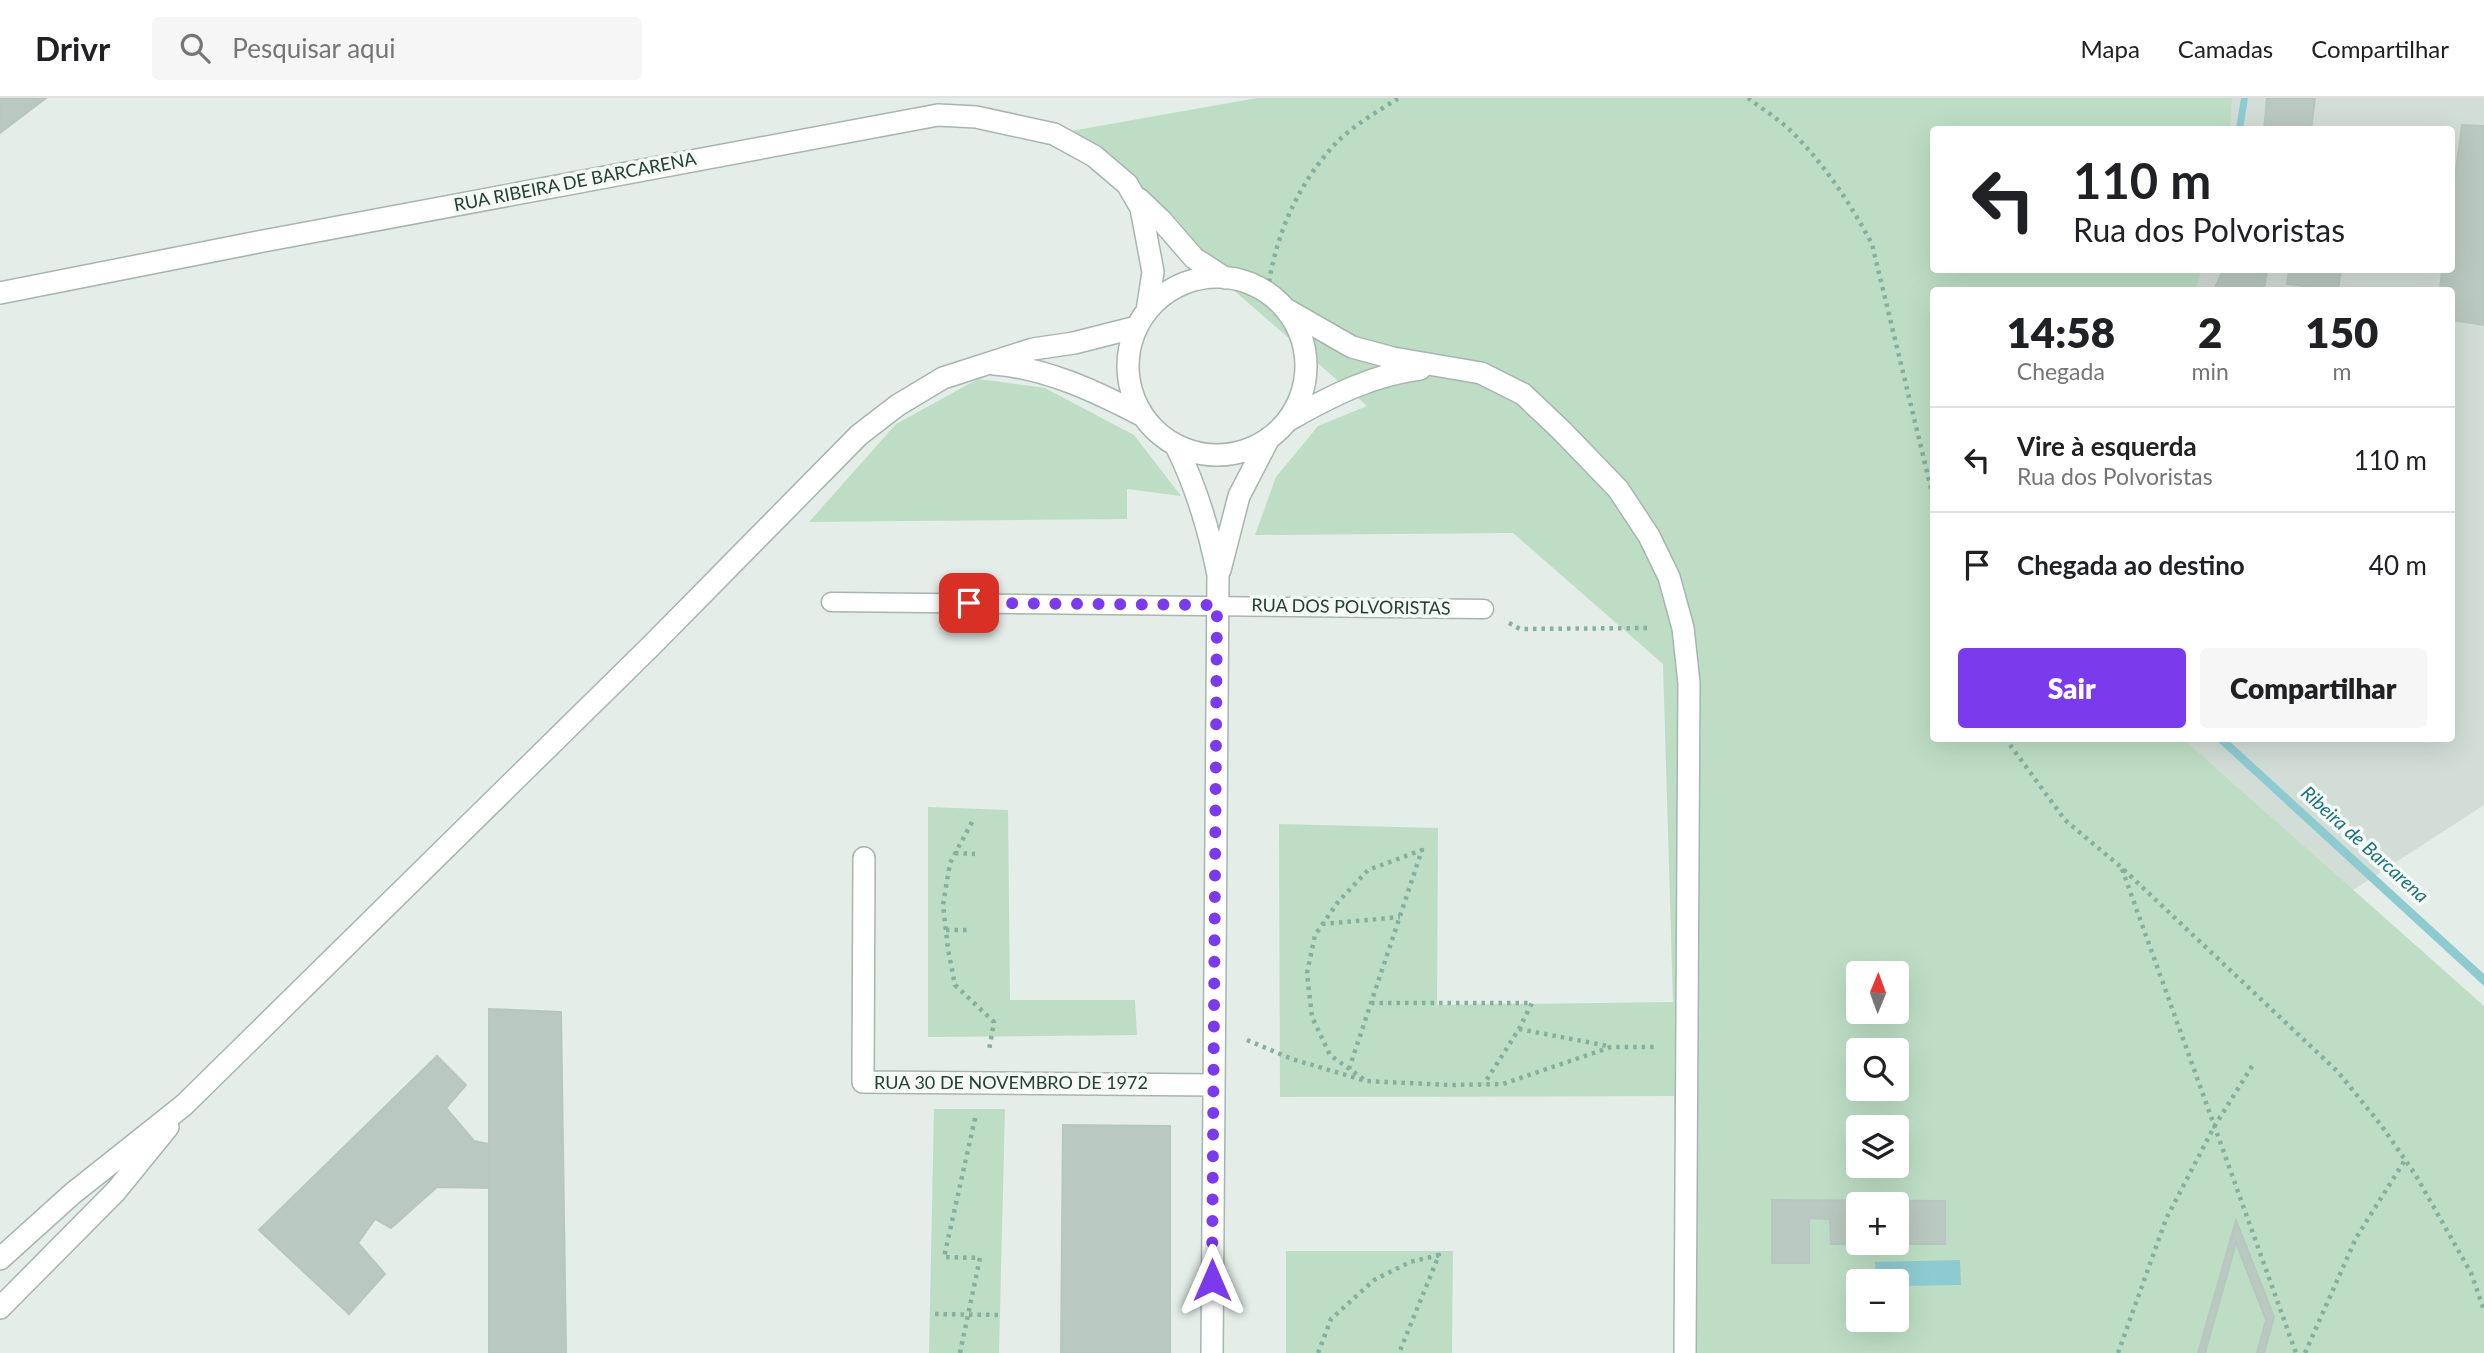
<!DOCTYPE html>
<html lang="pt">
<meta charset="utf-8">
<style>
body{margin:0;font-family:Lato,sans-serif;background:#f6f6f6;color:#202124;height:100vh;display:flex;flex-direction:column;font-size:26px;white-space:nowrap}
*{box-sizing:border-box;margin:0}
p{font-size:23px;color:#757577}
.icon{flex:none;width:38px;height:38px;fill:none;stroke:currentColor;stroke-width:2;stroke-linecap:round;stroke-linejoin:round}
.map{position:relative;flex:1;overflow:hidden}
.details{position:absolute;left:1930px;top:189px;width:525px;height:455px;display:flex;flex-direction:column;background:#fff;border-radius:7px;box-shadow:0 7px 28px #0002}
.details>*{flex:none}
.banner{position:absolute;left:1930px;top:28px;width:525px;height:147px;border-radius:7px;box-shadow:0 7px 28px #0002;background:#fff;color:#202124;overflow:hidden}
.needle{width:46px;rotate:1deg}
.fabs{position:absolute;left:1846px;top:863px;display:grid;gap:14px}
.fabs a{display:grid;place-items:center;width:63px;height:63px;border-radius:7px;background:#fff;box-shadow:0 7px 28px #0002;font-size:35px}
.pin{position:absolute;display:grid;place-items:center;width:60px;height:60px;color:#fff;margin:-30px;border-radius:14px;box-shadow:0 4px 10px #0006}
.me{position:absolute;width:77px;margin:-38px;rotate:0deg;stroke-linejoin:round;filter:drop-shadow(0 0 5px #0008)}
.turn{display:flex;align-items:center;gap:24px;height:147px;padding:0 28px;font-size:32px}
.turn .icon{width:91px;height:91px;stroke-width:2.5}
.turn b{display:block;font-size:49px;line-height:60px}
.eta{display:flex;justify-content:space-evenly;align-items:center;height:119px;text-align:center}
.eta b{font-size:42px;font-weight:800;line-height:49px}
.cta{display:flex;gap:14px;margin-top:auto;padding:14px 28px}
.cta a{flex:1;height:80px;border-radius:7px;background:#7c3aed;color:#fff;font-size:28px;font-weight:800;line-height:80px;text-align:center}
.cta a+a{background:#f6f6f6;color:#202124}
ul{padding:0;list-style:none}
li{display:flex;align-items:center;gap:21px;height:105px;padding:0 28px;border-top:2px solid #e0e0e0}
li div{flex:1}
li b{display:block;font-size:26px}
li em{font-style:normal}
header{display:flex;align-items:center;gap:42px;box-sizing:border-box;height:98px;padding:0 35px;background:#fff;border-bottom:2px solid #e0e0e0}
header strong{font-size:33px}
nav{display:flex;gap:38px;margin-inline-start:auto;font-size:24px}
.search{width:490px;height:63px;background:#f6f6f6;display:flex;align-items:center;gap:18px;box-sizing:border-box;padding:0 24px;border-radius:7px;color:#757577;font-size:26px}
.map>svg:first-child{display:block}
.built{fill:#d2ddd7}
.green{fill:#bddec4;fill-rule:evenodd}
.water{fill:#8ecbd1}
.building{fill:#b9c8c1;stroke:#b6c7bf;stroke-width:2;fill-rule:evenodd}
.lines{fill:none;stroke-linecap:round;stroke-linejoin:round}
.service-casing{stroke:#a7b5af;stroke-width:21}
.minor-casing{stroke:#a7b5af;stroke-width:24}
.path{stroke:#85b09f;stroke-width:4.5;stroke-dasharray:3.5 5;stroke-linecap:butt}
.service{stroke:#fff;stroke-width:18}
.minor{stroke:#fff;stroke-width:21}
.route{stroke:#7c3aed;stroke-width:12;stroke-dasharray:0 21.6}
.labels{text-anchor:middle;stroke-width:7;stroke-linejoin:round;paint-order:stroke}
.street-label{font-size:18px;fill:#243f35;stroke:#f5faf7}
.water-label{font-size:19px;font-style:italic;fill:#1e717a;stroke:#f5faf7}
</style>
<header>
<strong>Drivr</strong>
<div class="search"><svg class="icon" aria-label="search" viewBox="0 0 24 24"><circle cx="10" cy="10" r="6"/><path d="M15 15l6 6"/></svg>Pesquisar aqui</div>
<nav><a>Mapa</a><a>Camadas</a><a>Compartilhar</a></nav>
</header>
<div class="map">
<svg width="2484" height="1255" viewBox="0 0 2484 1255">
<rect width="100%" height="100%" fill="#e4ede8"/>
<path class="built" d="M 2193,0 L 2484,0 L 2484,707 L 2313,818 L 2147,641 L 2452,640 L 2452,192 L 2150,192 L 2155,172 L 2452,172 L 2452,32 L 2186,31 Z"/>
<path class="green" d="M 1257,0 L 2232,0 L 2230,31 L 1934,32 L 1934,172 L 2202,172 L 2195,192 L 1934,192 L 1934,640 L 2183,641 L 2484,908 L 2484,1255 L 1684,1255 L 1674,998 L 1280,999 L 1279,726 L 1438,730 L 1437,907 L 1673,904 L 1663,566 L 1513,435 L 1255,437 L 1276,379 L 1318,328 L 1367,308 L 1054,36 ZM 1858,875 L 1897,875 L 1897,914 L 1858,914 ZM 1858,952 L 1897,952 L 1897,990 L 1858,990 ZM 1858,1029 L 1897,1029 L 1897,1068 L 1858,1068 ZM 1858,1106 L 1897,1106 L 1897,1144 L 1858,1144 ZM 1858,1183 L 1897,1183 L 1897,1222 L 1858,1222 Z
M 978,281 L 1045,290 L 1134,337 L 1181,398 L 1127,391 L 1127,421 L 809,424 L 896,326 Z
M 928,709 L 1008,712 L 1010,902 L 1135,902 L 1137,937 L 928,939 Z
M 934,1011 L 1005,1011 L 999,1255 L 929,1255 Z
M 1286,1153 L 1453,1153 L 1452,1255 L 1286,1255 Z"/>
<path class="water" d="M 2241,0 L 2248,0 L 2243,31 L 2236,31 Z
M 2215,641 L 2227,641 L 2484,876 L 2484,888 Z
M 1960,1162 L 1961,1187 L 1897,1188 L 1897,1183 L 1875,1183 L 1875,1164 Z"/>
<path class="building" d="M 0,0 L 46,0 L 0,35 Z
M 2267,0 L 2315,0 L 2311,32 L 2264,32 Z
M 2462,27 L 2484,28 L 2484,227 L 2452,222 L 2452,192 L 2440,192 L 2442,172 L 2452,172 L 2452,101 Z
M 2223,172 L 2267,172 L 2264,192 L 2214,192 Z
M 2289,172 L 2341,172 L 2338,192 L 2287,186 Z
M 489,911 L 561,914 L 566,1255 L 489,1255 Z
M 437,958 L 466,987 L 446,1010 L 474,1043 L 489,1046 L 489,1090 L 437,1089 L 391,1130 L 375,1121 L 358,1145 L 385,1176 L 349,1216 L 259,1132 Z
M 1063,1027 L 1170,1028 L 1170,1255 L 1061,1255 Z
M 1772,1102 L 1945,1103 L 1945,1146 L 1831,1146 L 1830,1121 L 1809,1120 L 1809,1165 L 1772,1165 ZM 1858,1106 L 1897,1106 L 1897,1144 L 1858,1144 Z
M 2236,1122 L 2274,1219 L 2264,1255 L 2257,1255 L 2266,1222 L 2236,1145 L 2205,1255 L 2198,1255 Z"/>
<g class="lines">
<defs>
<path id="service" d="M 831,504 L 1484,511"/>
<path id="minor" d="M 1139,101 L 1161,122 L 1194,160 L 1225,180
M1128 268a89 89 0 1 1 178 0a89 89 0 1 1-178 0Z
M 0,195 L 258,144 L 938,17 L 976,19 L 1054,36 L 1094,58 L 1127,86 L 1141,110 L 1153,174 L 1147,213
M 1284,210 L 1352,249 L 1393,260 L 1481,275 L 1523,296 L 1561,332 L 1618,391 L 1649,438 L 1669,479 L 1683,530 L 1689,585 L 1685,1255
M 994,266 C 1047,270 1097,294 1143,318
M 1289,322 C 1331,298 1372,277 1420,271
M 1176,348 C 1197,390 1209,431 1218,477 L 1212,1255
M 1220,472 L 1239,398 L 1269,340
M 864,760 L 863,984 L 1214,987
M 0,1161 L 72,1096 L 184,1007 L 652,547 L 859,337 L 898,307 L 943,280 L 1033,251 L 1074,245 L 1137,229
M 0,1210 L 116,1093 L 168,1029"/>
</defs>
<use href="#service" class="service-casing"/>
<use href="#minor" class="minor-casing"/>
<path class="path" d="M 1748,0 C 1762,11 1779,21 1792,34 C 1825,67 1850,105 1872,146 L 1934,403
M 1269,184 C 1278,131 1300,83 1337,44 C 1354,27 1378,13 1399,0
M 1509,525 L 1520,531 L 1649,530
M 2005,640 L 2065,722 L 2122,770 L 2338,974 L 2381,1027 L 2415,1076 L 2471,1175 L 2484,1212
M 972,724 L 950,765 L 943,807 L 948,851 L 955,887 L 994,924 L 989,952
M 955,755 L 975,756
M 2122,771 L 2296,1255
M 1322,826 L 1400,819
M 946,832 L 971,832
M 1371,905 L 1532,905 L 1519,931 L 1484,986
M 1519,931 L 1608,948
M 1247,942 L 1292,961 L 1366,983 L 1450,987 L 1503,986 L 1611,949 L 1656,949
M 1349,971 L 1422,752 L 1368,772 L 1338,804 L 1315,837 L 1307,875 L 1312,919 L 1330,957 L 1366,983
M 935,1216 L 1002,1217
M 960,1255 L 980,1160 L 944,1159 L 976,1016
M 1318,1255 L 1331,1221 L 1374,1182 L 1410,1164 L 1439,1157 L 1399,1255
M 2118,1255 L 2166,1121 L 2214,1029 L 2254,965
M 2305,1255 L 2356,1140 L 2405,1062"/>
<use href="#service" class="service"/>
<use href="#minor" class="minor"/>
</g>
<g class="lines">
<path class="route" d="M 969,505 L 1217,507 L 1212,1182"/>
</g>
<g class="labels">
<g class="street-label">
<text transform="translate(575 84) rotate(-11)" y="6">RUA RIBEIRA DE BARCARENA</text>
<text transform="translate(1351 509) rotate(1)" y="6">RUA DOS POLVORISTAS</text>
<text x="1011" y="991">RUA 30 DE NOVEMBRO DE 1972</text>
</g>
<g class="water-label">
<text transform="translate(2365 746) rotate(42)" y="7">Ribeira de Barcarena</text>
</g>
</g>
</svg>
<div class="fabs">
<a><svg class="needle" viewBox="-14 -14 28 28"><path d="M0-13l5 13h-10z" fill="#e53935"/><path d="M0 13l5-13h-10z" fill="#757577"/></svg></a>
<a><svg class="icon" aria-label="search" viewBox="0 0 24 24"><circle cx="10" cy="10" r="6"/><path d="M15 15l6 6"/></svg></a>
<a><svg class="icon" aria-label="layers" viewBox="0 0 24 24"><path d="M12 4l9 5-9 5-9-5zM3 14l9 5 9-5"/></svg></a>
<a>+</a>
<a>−</a>
</div>
<div class="pin" style="left:969px;top:505px;background:#d93025"><svg class="icon" aria-label="arrive" viewBox="0 0 24 24"><path d="M6 21V4h12l-3 4 3 4H6"/></svg></div>
<svg class="me" style="left:1212px;top:1182px" viewBox="-20 -20 40 40"><path d="M0-17L14 15 0 8-14 15z" fill="#7c3aed" stroke="#fff" stroke-width="4"/></svg>
<div class="banner">
<div class="turn"><svg class="icon" aria-label="left" viewBox="0 0 24 24"><path d="M17 20v-9H6M10 6l-5 5 5 5"/></svg><div><b>110 m</b>Rua dos Polvoristas</div></div>
</div>
<section class="details">
<div class="eta">
<div><b>14:58</b><p>Chegada</p></div>
<div><b>2</b><p>min</p></div>
<div><b>150</b><p>m</p></div>
</div>
<ul>
<li><svg class="icon" aria-label="left" viewBox="0 0 24 24"><path d="M17 20v-9H6M10 6l-5 5 5 5"/></svg><div><b>Vire à esquerda</b><p>Rua dos Polvoristas</p></div><em>110 m</em></li>
<li><svg class="icon" aria-label="arrive" viewBox="0 0 24 24"><path d="M6 21V4h12l-3 4 3 4H6"/></svg><div><b>Chegada ao destino</b></div><em>40 m</em></li>
</ul>
<div class="cta"><a>Sair</a><a>Compartilhar</a></div>
</section>
</div>
